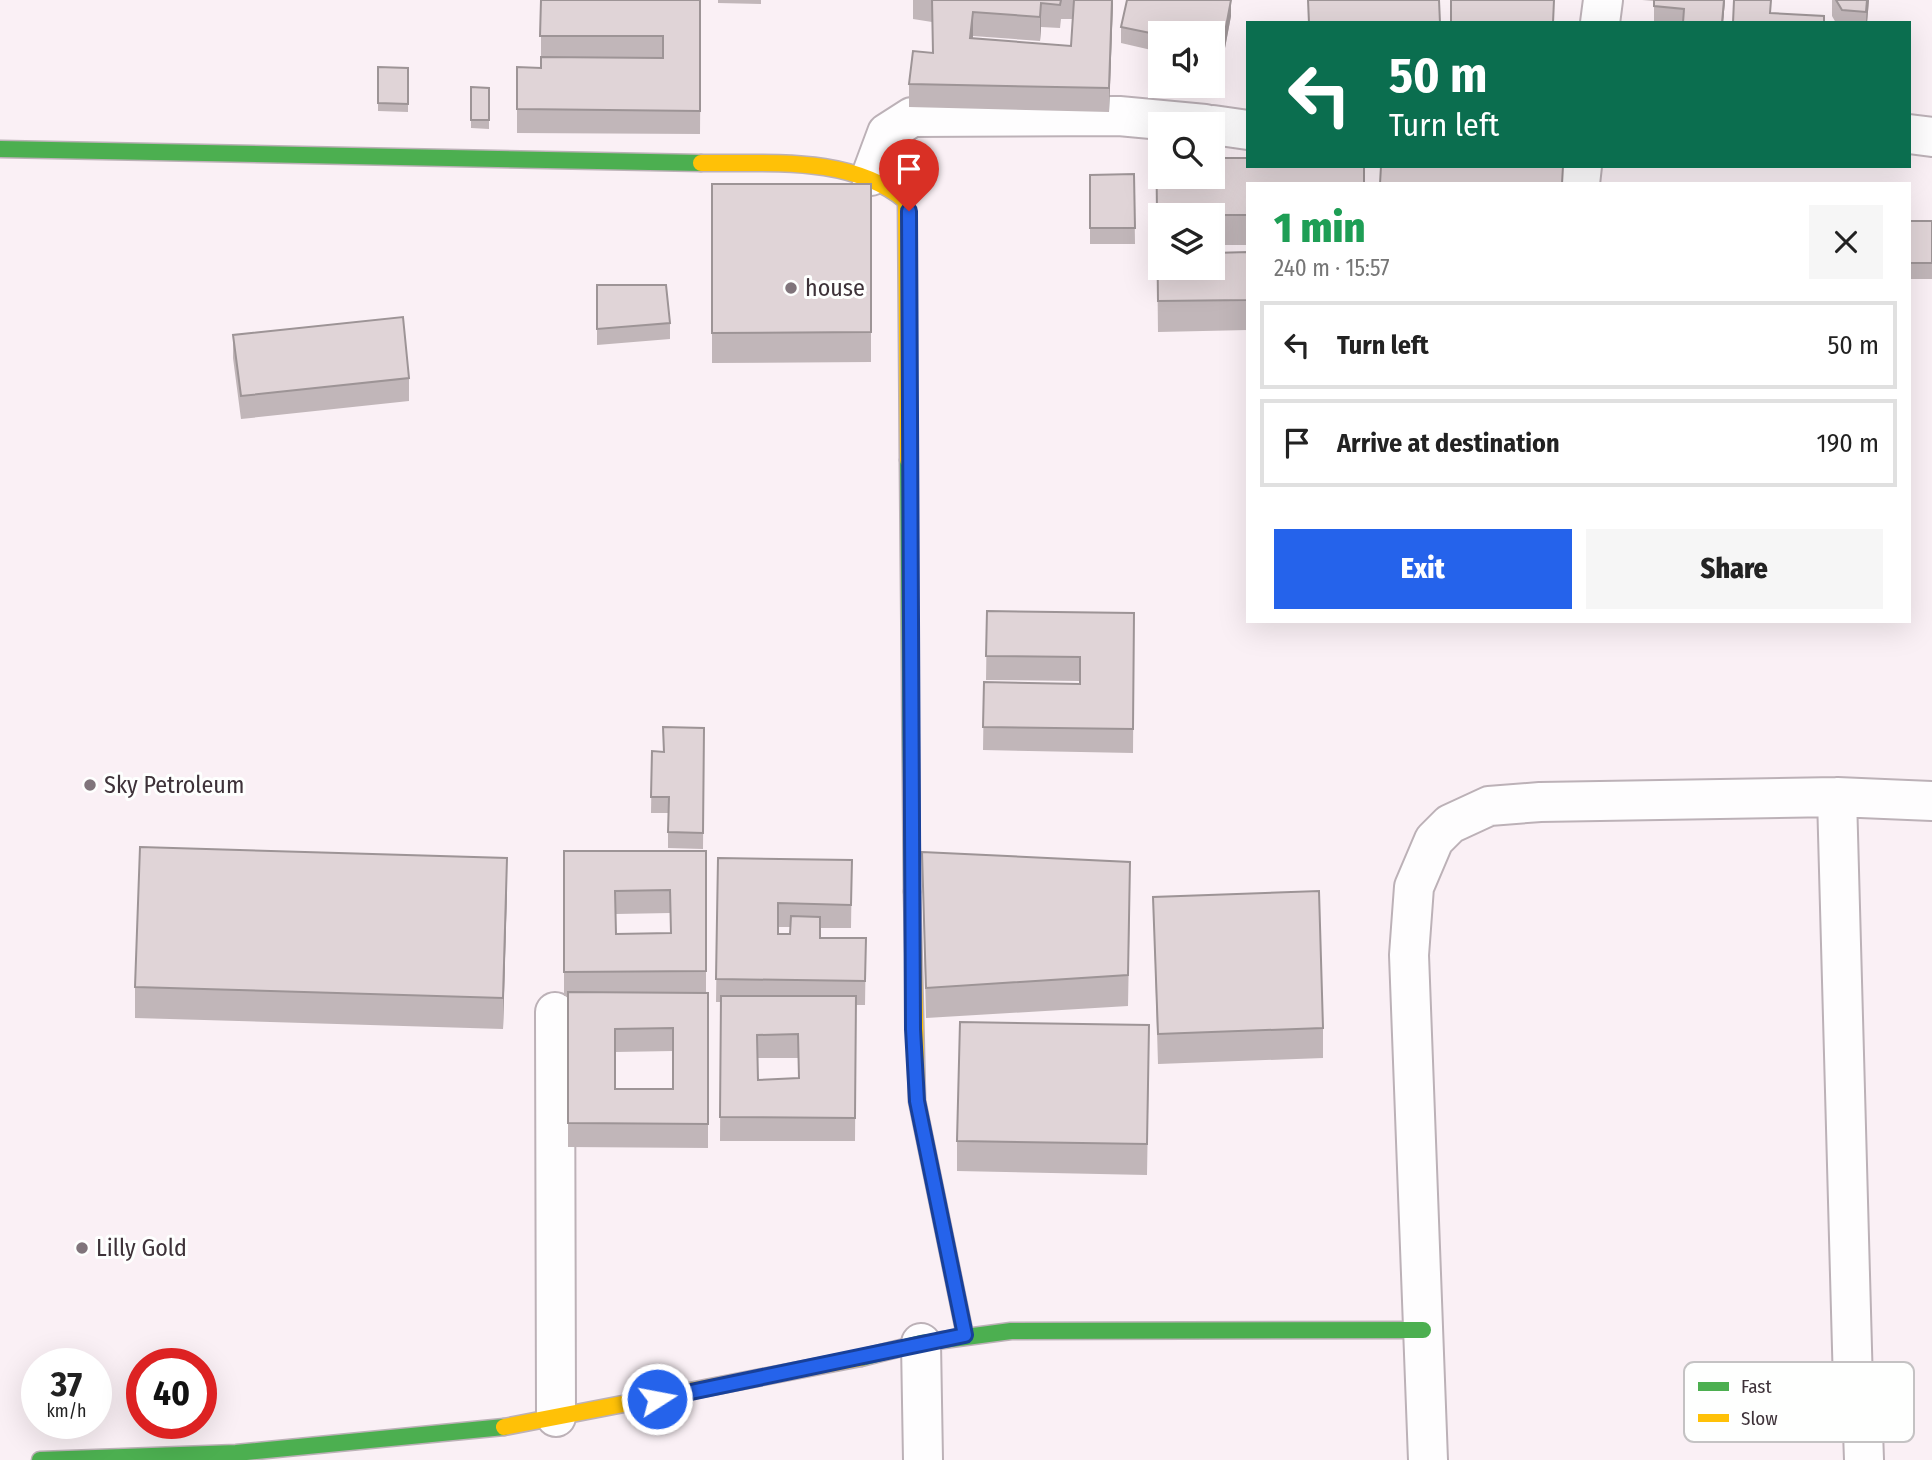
<!DOCTYPE html>
<meta charset="utf-8">
<style>
body{margin:0;font-family:"Fira Sans Condensed",sans-serif;background:#f6f6f6;color:#222;height:100vh;display:flex;flex-direction:column;font-size:26px;white-space:nowrap}
*{box-sizing:border-box;margin:0}
p{font-size:23px;color:#767676}
.icon{flex:none;width:38px;height:38px;fill:none;stroke:currentColor;stroke-width:2;stroke-linecap:round;stroke-linejoin:round}
.map{position:relative;flex:1;overflow:hidden}
.side{position:absolute;left:1246px;top:182px;width:665px;height:441px;display:flex;flex-direction:column;background:#fff;border-radius:0px;box-shadow:0 7px 28px #0002}
.side>*{flex:none}
.banner{position:absolute;left:1246px;top:21px;width:665px;height:147px;border-radius:0px;box-shadow:0 7px 28px #0002;background:#0b6e4f;color:#fff;overflow:hidden}
.buttons{position:absolute;left:1148px;top:21px;display:grid;gap:14px}
.buttons a{display:grid;place-items:center;width:77px;height:77px;border-radius:0px;background:#fff;box-shadow:0 7px 28px #0002;font-size:35px}
.speed{position:absolute;left:21px;top:1348px;display:flex;gap:14px;font-size:35px;font-weight:700;text-align:center}
.speed>*{display:grid;place-content:center;width:91px;height:91px;border-radius:50%;background:#fff;box-shadow:0 7px 28px #0002;line-height:1}
.speed small{font-size:18px;font-weight:400}
.speed .limit{border:10px solid #d22;background:#fff;color:#111}
.pin{position:absolute;display:grid;place-items:center;width:60px;height:60px;color:#fff;margin:-72px -30px;border-radius:50% 50% 50% 0;rotate:-45deg;box-shadow:0 0 7px #0007}
.pin .icon{rotate:45deg}
.me{position:absolute;width:77px;margin:-38px;rotate:79deg;stroke-linejoin:round;filter:drop-shadow(0 0 5px #0008)}
.turn{display:flex;align-items:center;gap:24px;height:147px;padding:0 28px;font-size:32px}
.turn .icon{width:91px;height:91px;stroke-width:2.5}
.turn b{display:block;font-size:49px;line-height:60px}
.round{display:grid;place-items:center;flex:none;width:74px;height:74px;border-radius:0px;background:#f6f6f6}
.overview{display:flex;align-items:center;justify-content:space-between;height:119px;padding:0 28px}
h1{font-size:42px;font-weight:800;line-height:52px;color:#1e9e55}
.primary-button{display:flex;gap:14px;margin-top:auto;padding:14px 28px}
.primary-button a{flex:1;height:80px;border-radius:0px;background:#2563eb;color:#fff;font-size:28px;font-weight:800;line-height:80px;text-align:center}
.primary-button a+a{background:#f6f6f6;color:#222}
ul{padding:0;list-style:none}
li{display:flex;align-items:center;gap:21px;height:88px;margin:0 14px 10px;padding:0 14px;border:4px solid #e0e0e0;border-radius:0px}
li div{flex:1}
li b{display:block;font-size:26px}
li em{font-style:normal}
.map>svg:first-child{display:block}
.lines{fill:none;stroke-linecap:round;stroke-linejoin:round}
.street-casing{stroke:#bcb1b7;stroke-width:42}
.fast-casing{stroke:#bcb1b7;stroke-width:19}
.slow-casing{stroke:#bcb1b7;stroke-width:19}
.street{stroke:#fefdfe;stroke-width:38}
.fast{stroke:#4caf50;stroke-width:16}
.slow{stroke:#ffc107;stroke-width:16}
.wall{fill:#c1b6b9;fill-rule:evenodd}
.shaded-wall{fill:#9d9496}
.building{fill:#e0d4d7;stroke:#9d9496;stroke-width:2;fill-rule:evenodd}
.route-casing{stroke:#184099;stroke-width:18}
.route{stroke:#2563eb;stroke-width:12}
.poi-dot{fill:#80747b;stroke:#fefffe;stroke-width:2.5}
.labels{text-anchor:middle;stroke-width:6;stroke-linejoin:round;paint-order:stroke}
.poi-label{font-size:24px;fill:#3e3239;stroke:#fefffe;text-anchor:start}
.key{fill:#fefffe;stroke:#c4c2c3;stroke-width:2}
.key-label{font-size:19px;fill:#3e3239}
</style>
<div class="map">
<svg width="1932" height="1460" viewBox="0 0 1932 1460">
<rect width="100%" height="100%" fill="#faf0f5"/>
<g class="lines">
<defs>
<path id="street" d="M 1600,23 L 1603,0
M 1213,125 L 1248,130
M 1909,134 L 1932,137
M 871,176 L 887,133 L 912,117 L 1119,116 L 1205,124
M 1580,184 L 1582,166
M 1837,797 L 1853,1385 L 1863,1431 L 1864,1460
M 555,1012 L 556,1417
M 921,1343 L 923,1460
M 1428,1460 L 1409,955 L 1414,887 L 1434,840 L 1450,824 L 1489,806 L 1540,802 L 1837,797 L 1932,801"/>
<path id="fast" d="M 0,149 L 701,163
M 908,460 L 912,892
M 861,1358 L 921,1343 L 1011,1331 L 1423,1330
M 40,1460 L 236,1453 L 504,1427"/>
<path id="slow" d="M 701,163 C 769,164 851,155 906,201 L 908,460
M 912,892 L 917,1101 L 965,1335
M 504,1427 L 861,1358"/>
</defs>
<use href="#street" class="street-casing"/>
<use href="#fast" class="fast-casing"/>
<use href="#slow" class="slow-casing"/>
<use href="#street" class="street"/>
<use href="#fast" class="fast"/>
<use href="#slow" class="slow"/>
</g>
<path class="wall" d="M 541,0 L 701,0 L 700,134 L 517,133 L 517,67 L 541,68 Z
M 718,0 L 761,0 L 761,4 L 718,3 Z
M 913,0 L 1113,0 L 1109,112 L 909,107 L 909,84 L 933,53 L 932,22 L 913,19 ZM 1061,19 L 1073,19 L 1071,46 L 973,39 L 973,36 L 1040,41 L 1041,27 L 1060,28 Z
M 1642,0 L 1725,0 L 1723,23 L 1654,22 L 1654,1 Z
M 1832,0 L 1869,0 L 1867,23 L 1836,23 L 1832,16 Z
M 1231,16 L 1222,64 L 1213,63 L 1213,33 L 1160,33 L 1160,52 L 1121,43 L 1121,27 Z
M 378,67 L 408,68 L 408,112 L 378,111 Z
M 471,87 L 489,88 L 489,129 L 471,128 Z
M 1156,156 L 1160,177 L 1248,184 L 1248,245 L 1213,245 L 1213,215 L 1160,215 L 1160,268 L 1248,252 L 1248,330 L 1158,332 Z
M 1134,174 L 1135,244 L 1090,244 L 1090,175 Z
M 712,184 L 871,184 L 871,362 L 712,363 Z
M 1909,221 L 1932,221 L 1932,279 L 1909,279 Z
M 597,285 L 670,323 L 670,339 L 597,345 Z
M 233,335 L 409,378 L 409,401 L 241,419 L 233,358 Z
M 987,611 L 1134,613 L 1133,753 L 983,750 L 984,682 L 1080,684 L 1080,681 L 986,680 Z
M 704,728 L 703,849 L 668,848 L 668,813 L 651,813 L 652,751 L 664,752 Z
M 564,851 L 706,851 L 706,993 L 708,993 L 708,1148 L 568,1147 L 568,996 L 564,996 ZM 670,913 L 671,933 L 616,934 L 616,914 ZM 673,1051 L 673,1089 L 615,1089 L 615,1052 Z
M 922,852 L 1130,893 L 1128,1006 L 926,1018 Z
M 718,858 L 852,860 L 851,928 L 820,928 L 820,938 L 866,938 L 865,1005 L 856,1005 L 855,1141 L 720,1141 L 721,1002 L 716,1002 ZM 778,927 L 791,927 L 790,934 L 778,934 ZM 757,1058 L 798,1058 L 798,1078 L 758,1080 Z
M 507,888 L 503,1029 L 135,1018 L 135,987 Z
M 1153,897 L 1323,1028 L 1323,1058 L 1158,1064 Z
M 1149,1055 L 1147,1175 L 957,1171 L 957,1141 Z"/>
<path class="shaded-wall" d="M 1112,0 L 1113,3 L 1109,112 L 1109,88 Z
M 1231,0 L 1231,16 L 1222,64 L 1222,48 Z
M 1724,0 L 1725,0 L 1723,23 L 1722,23 Z
M 1867,0 L 1869,0 L 1867,23 L 1866,23 Z
M 1041,3 L 1041,27 L 1040,41 L 1040,17 Z
M 973,12 L 973,36 L 970,62 L 970,38 Z
M 507,858 L 507,888 L 503,1029 L 503,998 Z"/>
<path class="building" d="M 541,0 L 700,0 L 700,111 L 517,109 L 517,67 L 541,68 L 541,57 L 663,58 L 663,36 L 540,36 Z
M 932,0 L 1061,0 L 1060,5 L 1041,3 L 1040,17 L 973,12 L 970,38 L 1071,46 L 1074,0 L 1112,0 L 1109,88 L 909,84 L 913,51 L 933,53 Z
M 1127,0 L 1231,0 L 1222,48 L 1213,46 L 1213,33 L 1160,33 L 1160,35 L 1121,27 Z
M 1308,0 L 1439,0 L 1440,23 L 1309,23 Z
M 1451,0 L 1554,0 L 1553,23 L 1451,23 Z
M 1654,0 L 1724,0 L 1722,23 L 1683,23 L 1684,9 L 1654,6 Z
M 1734,0 L 1771,0 L 1770,13 L 1824,16 L 1824,23 L 1733,23 Z
M 1836,0 L 1867,0 L 1866,12 L 1842,10 Z
M 378,67 L 408,68 L 408,104 L 378,103 Z
M 471,87 L 489,88 L 489,120 L 471,120 Z
M 1156,125 L 1160,125 L 1160,177 L 1213,177 L 1213,158 L 1248,158 L 1248,166 L 1364,166 L 1364,184 L 1248,184 L 1248,215 L 1160,215 L 1160,268 L 1213,268 L 1213,253 L 1248,252 L 1248,300 L 1158,301 Z
M 1381,166 L 1563,166 L 1562,184 L 1380,184 Z
M 1134,174 L 1135,228 L 1090,228 L 1090,175 Z
M 712,184 L 871,184 L 871,332 L 712,333 Z
M 1909,221 L 1932,221 L 1932,263 L 1909,263 Z
M 597,285 L 666,285 L 670,323 L 597,329 Z
M 403,317 L 409,378 L 241,396 L 233,335 Z
M 987,611 L 1134,613 L 1133,729 L 983,727 L 984,682 L 1080,684 L 1080,657 L 986,656 Z
M 663,727 L 704,728 L 703,833 L 668,832 L 669,797 L 651,797 L 652,751 L 664,752 Z
M 140,847 L 507,858 L 503,998 L 135,987 Z
M 564,851 L 706,851 L 706,971 L 564,972 ZM 670,890 L 671,933 L 616,934 L 615,891 Z
M 922,852 L 1130,862 L 1128,975 L 926,988 Z
M 718,858 L 852,860 L 851,905 L 778,903 L 778,934 L 790,934 L 791,916 L 820,917 L 820,938 L 866,938 L 865,981 L 716,979 Z
M 1319,891 L 1323,1028 L 1158,1034 L 1153,897 Z
M 568,992 L 708,993 L 708,1124 L 568,1123 ZM 673,1028 L 673,1089 L 615,1089 L 615,1029 Z
M 721,996 L 856,996 L 855,1118 L 720,1117 ZM 798,1034 L 799,1078 L 758,1080 L 757,1035 Z
M 960,1022 L 1149,1025 L 1147,1144 L 957,1141 Z"/>
<g class="lines">
<defs>
<path id="route" d="M 657,1399 L 965,1335 L 917,1101 L 913,1029 L 909,211"/>
</defs>
<use href="#route" class="route-casing"/>
<use href="#route" class="route"/>
</g>
<g class="poi-dot">
<circle cx="791" cy="288" r="7"/>
<circle cx="90" cy="785" r="7"/>
<circle cx="82" cy="1248" r="7"/>
</g>
<g class="labels">
<g class="poi-label">
<text x="805" y="296">house</text>
<text x="104" y="793">Sky Petroleum</text>
<text x="96" y="1256">Lilly Gold</text>
</g>
</g>
<rect x="1684" y="1362" width="230" height="80" rx="10" class="key"/>
<rect x="1698" y="1382" width="31" height="9" fill="#4caf50"/>
<rect x="1698" y="1414" width="31" height="8" fill="#ffc107"/>
<g class="key-label">
<text x="1741" y="1393">Fast</text>
<text x="1741" y="1425">Slow</text>
</g>
</svg>
<div class="buttons">
<a><svg class="icon" aria-label="sound" viewBox="0 0 24 24"><path d="M4 9h4l5-4v14l-5-4H4zM17 9q2 3 0 6"/></svg></a>
<a><svg class="icon" aria-label="search" viewBox="0 0 24 24"><circle cx="10" cy="10" r="6"/><path d="M15 15l6 6"/></svg></a>
<a><svg class="icon" aria-label="layers" viewBox="0 0 24 24"><path d="M12 4l9 5-9 5-9-5zM3 14l9 5 9-5"/></svg></a>
</div>
<div class="speed"><div>37<small>km/h</small></div><div class="limit">40</div></div>
<div class="pin" style="left:909px;top:211px;background:#d93025"><svg class="icon" aria-label="arrive" viewBox="0 0 24 24"><path d="M6 21V4h12l-3 4 3 4H6"/></svg></div>
<svg class="me" style="left:657px;top:1399px" viewBox="-20 -20 40 40"><circle r="17" fill="#2563eb" stroke="#fff" stroke-width="3"/><path d="M0-11L8 9 0 5-8 9z" fill="#fff"/></svg>
<div class="banner">
<div class="turn"><svg class="icon" aria-label="left" viewBox="0 0 24 24"><path d="M17 20v-9H6M10 6l-5 5 5 5"/></svg><div><b>50 m</b>Turn left</div></div>
</div>
<section class="side">
<div class="overview"><div><h1>1 min</h1><p>240 m · 15:57</p></div><a class="round"><svg class="icon" aria-label="close" viewBox="0 0 24 24"><path d="M6 6l12 12M18 6L6 18"/></svg></a></div>
<ul>
<li><svg class="icon" aria-label="left" viewBox="0 0 24 24"><path d="M17 20v-9H6M10 6l-5 5 5 5"/></svg><div><b>Turn left</b></div><em>50 m</em></li>
<li><svg class="icon" aria-label="arrive" viewBox="0 0 24 24"><path d="M6 21V4h12l-3 4 3 4H6"/></svg><div><b>Arrive at destination</b></div><em>190 m</em></li>
</ul>
<div class="primary-button"><a>Exit</a><a>Share</a></div>
</section>
</div>
